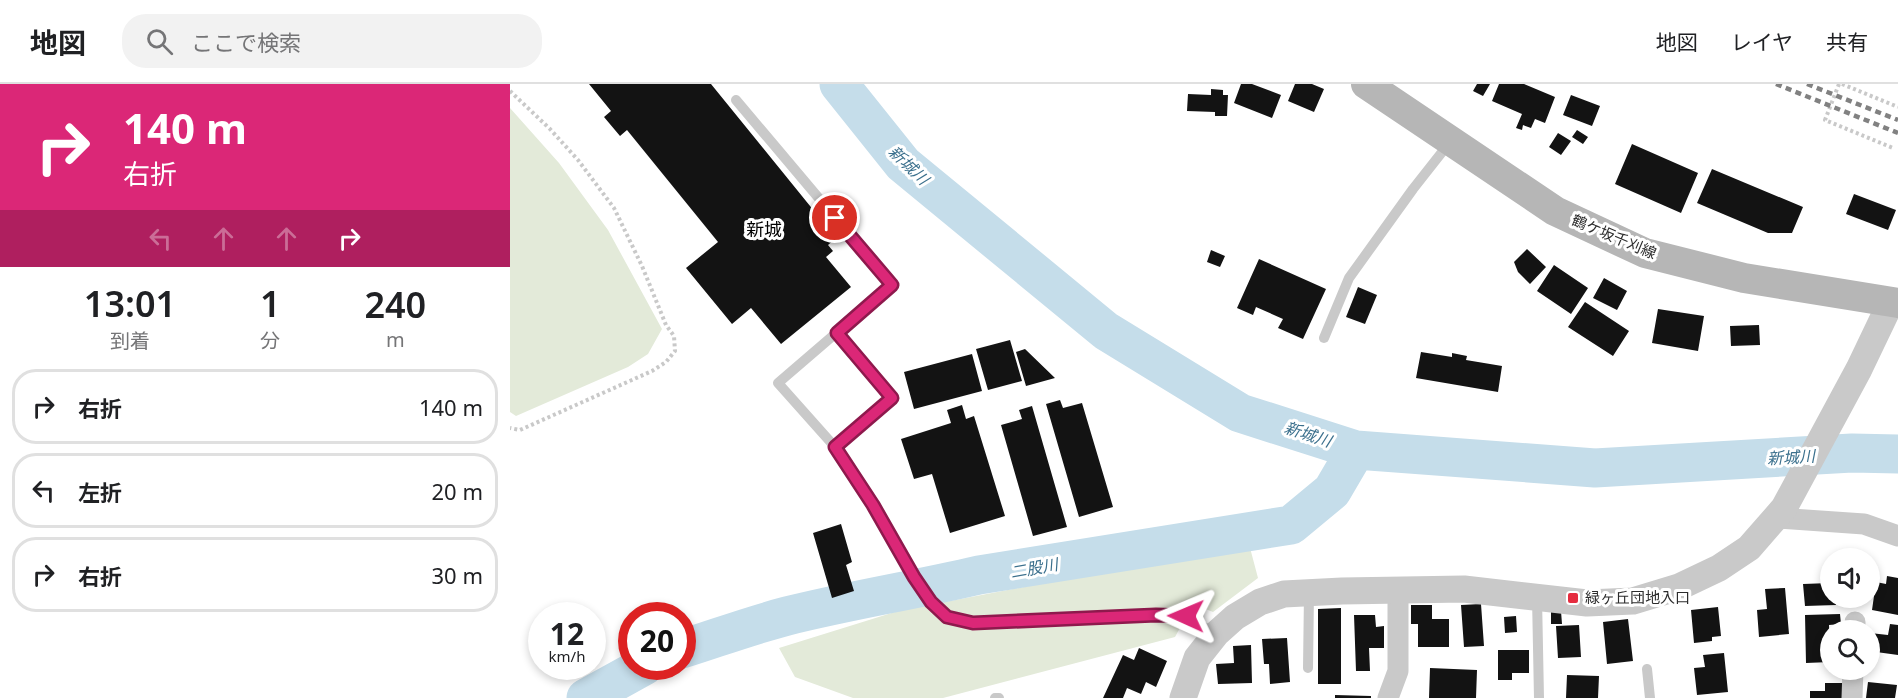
<!DOCTYPE html>
<html lang="ja">
<meta charset="utf-8">
<style>
body{margin:0;font-family:"Noto Sans","Noto Sans JP",sans-serif;background:#f2f2f2;color:#202124;height:100vh;display:flex;flex-direction:column;font-size:22px;white-space:nowrap}
*{box-sizing:border-box;margin:0}
p{font-size:20px;color:#757577}
.icon{flex:none;width:33px;height:33px;fill:none;stroke:currentColor;stroke-width:2;stroke-linecap:round;stroke-linejoin:round}
.map{position:relative;flex:1;overflow:hidden}
.side{display:flex;flex-direction:column;background:#fff;width:510px}
.side>*{flex:none}
.top-card{background:#db2777;color:#fff;overflow:hidden}
.controls{position:absolute;left:1310px;top:464px;display:grid;gap:12px}
.controls a{display:grid;place-items:center;width:60px;height:60px;border-radius:50%;background:#fff;box-shadow:0 3px 9px #0003;font-size:30px}
.speed{position:absolute;left:18px;top:518px;display:flex;gap:12px;font-size:30px;font-weight:700;text-align:center}
.speed>*{display:grid;place-content:center;width:78px;height:78px;border-radius:50%;background:#fff;box-shadow:0 3px 9px #0003;line-height:1}
.speed small{font-size:15px;font-weight:400}
.speed .limit{border:9px solid #d22;background:#fff;color:#111}
.pin{position:absolute;display:grid;place-items:center;width:51px;height:51px;color:#fff;margin:-26px;border:3px solid #fff;border-radius:50%;box-shadow:0 2px 6px #0007}
.me{position:absolute;width:66px;margin:-33px;rotate:271deg;stroke-linejoin:round;filter:drop-shadow(0 0 4px #0008)}
.turn{display:flex;align-items:center;gap:21px;height:126px;padding:0 24px;font-size:27px}
.turn .icon{width:78px;height:78px;stroke-width:2.5}
.turn b{display:block;font-size:42px;line-height:51px}
.lanes{display:flex;align-items:center;height:57px;padding:0 24px;background:#0003;justify-content:center;gap:30px;direction:ltr}
.lanes .off{opacity:.35}
.eta{display:flex;justify-content:space-evenly;align-items:center;height:102px;text-align:center}
.eta b{font-size:36px;font-weight:600;line-height:42px}
ul{padding:0;list-style:none}
li{display:flex;align-items:center;gap:18px;height:75px;margin:0 12px 9px;padding:0 12px;border:3px solid #e0e0e0;border-radius:24px}
li div{flex:1}
li b{display:block;font-size:22px}
li em{font-style:normal}
header{display:flex;align-items:center;gap:36px;box-sizing:border-box;height:84px;padding:0 30px;background:#fff;border-bottom:2px solid #e0e0e0}
header strong{font-size:28px}
nav{display:flex;gap:33px;margin-inline-start:auto;font-size:21px}
.search{width:420px;height:54px;background:#f2f2f2;display:flex;align-items:center;gap:15px;box-sizing:border-box;padding:0 21px;border-radius:24px;color:#757577;font-size:22px}
main{display:flex;flex:1;min-height:0}
.map>svg:first-child{display:block}
.green{fill:#e3ead9}
.lines{fill:none;stroke-linecap:round;stroke-linejoin:round}
.river{stroke:#c5ddea;stroke-width:39}
.building{fill:#131313}
.path{stroke:#c9c9c9;stroke-width:4;stroke-dasharray:3 3;stroke-linecap:butt}
.service{stroke:#c9c9c9;stroke-width:10}
.minor{stroke:#c9c9c9;stroke-width:21}
.tertiary{stroke:#c9c9c9;stroke-width:27}
.secondary{stroke:#b6b6b6;stroke-width:30}
.rail{stroke:#818181;stroke-width:4.5;stroke-dasharray:6 4.5;stroke-linecap:butt}
.route-casing{stroke:#8e194d;stroke-width:15}
.route{stroke:#db2777;stroke-width:10}
.poi-dot{fill:#e52c3f;stroke:#fff;stroke-width:2}
.labels{text-anchor:middle;stroke-width:6;stroke-linejoin:round;paint-order:stroke}
.street-label{font-size:15px;fill:#2c2c2c;stroke:#fff}
.poi-label{font-size:15px;fill:#2c2c2c;stroke:#fff;text-anchor:start}
.water-label{font-size:16px;font-style:italic;fill:#3b708d;stroke:#fff}
.quarter-label{font-size:18px;fill:#000;stroke:#fff}
</style>
<header>
<strong>地図</strong>
<div class="search"><svg class="icon" aria-label="search" viewBox="0 0 24 24"><circle cx="10" cy="10" r="6"/><path d="M15 15l6 6"/></svg>ここで検索</div>
<nav><a>地図</a><a>レイヤ</a><a>共有</a></nav>
</header>
<main>
<section class="side">
<div class="top-card">
<div class="turn"><svg class="icon" aria-label="right" viewBox="0 0 24 24"><path d="M7 20v-9h11M14 6l5 5-5 5"/></svg><div><b>140 m</b>右折</div></div>
<div class="lanes"><svg class="icon off" aria-label="left" viewBox="0 0 24 24"><path d="M17 20v-9H6M10 6l-5 5 5 5"/></svg><svg class="icon off" aria-label="ahead" viewBox="0 0 24 24"><path d="M12 20V5M6 11l6-6 6 6"/></svg><svg class="icon off" aria-label="ahead" viewBox="0 0 24 24"><path d="M12 20V5M6 11l6-6 6 6"/></svg><svg class="icon" aria-label="right" viewBox="0 0 24 24"><path d="M7 20v-9h11M14 6l5 5-5 5"/></svg></div>
</div>
<div class="eta">
<div><b>13:01</b><p>到着</p></div>
<div><b>1</b><p>分</p></div>
<div><b>240</b><p>m</p></div>
</div>
<ul>
<li><svg class="icon" aria-label="right" viewBox="0 0 24 24"><path d="M7 20v-9h11M14 6l5 5-5 5"/></svg><div><b>右折</b></div><em>140 m</em></li>
<li><svg class="icon" aria-label="left" viewBox="0 0 24 24"><path d="M17 20v-9H6M10 6l-5 5 5 5"/></svg><div><b>左折</b></div><em>20 m</em></li>
<li><svg class="icon" aria-label="right" viewBox="0 0 24 24"><path d="M7 20v-9h11M14 6l5 5-5 5"/></svg><div><b>右折</b></div><em>30 m</em></li>
</ul>
</section>
<div class="map">
<svg width="1388" height="614" viewBox="0 0 1388 614">
<rect width="100%" height="100%" fill="#fff"/>
<path class="green" d="M 0,24 L 49,79 L 98,146 L 152,245 L 138,270 L 118,283 L 6,332 L 0,328 Z
M 739,460 L 748,494 L 703,528 L 683,520 L 665,553 L 433,614 L 343,614 L 285,593 L 269,564 L 388,527 Z"/>
<g class="lines">
<path class="river" d="M 329,0 L 393,80 L 596,247 L 730,329 L 846,366 L 1085,384 L 1342,369 L 1388,370
M 172,565 C 207,554 242,541 277,532 C 341,516 405,506 469,491 L 781,441 L 822,407 L 846,366
M 76,614 L 134,582"/>
</g>
<path class="building" d="M 79,0 L 201,0 L 326,154 L 318,161 L 323,167 L 316,173 L 341,203 L 271,260 L 241,224 L 222,240 L 176,184 L 208,158 L 117,46 L 110,52 L 94,33 L 101,27 Z
M 731,0 L 742,0 L 771,11 L 762,34 L 724,19 Z
M 785,0 L 802,0 L 814,5 L 804,28 L 778,17 Z
M 967,0 L 980,0 L 973,12 L 963,7 Z
M 989,0 L 1014,0 L 1045,13 L 1035,39 L 1025,35 L 1021,44 L 1013,41 L 1012,46 L 1006,44 L 1012,30 L 982,17 Z
M 701,5 L 713,6 L 713,11 L 718,11 L 717,32 L 705,32 L 705,28 L 677,27 L 678,10 L 701,11 Z
M 1061,11 L 1090,22 L 1082,42 L 1053,31 Z
M 1067,46 L 1078,53 L 1073,60 L 1062,53 Z
M 1048,49 L 1061,57 L 1051,71 L 1039,63 Z
M 1122,60 L 1188,89 L 1171,129 L 1105,100 Z
M 1202,85 L 1293,123 L 1282,149 L 1258,149 L 1187,119 Z
M 1344,110 L 1386,126 L 1378,146 L 1336,130 Z
M 1017,165 L 1036,183 L 1020,200 L 1008,188 L 1004,178 Z
M 701,166 L 715,172 L 710,183 L 697,178 Z
M 749,175 L 816,205 L 793,255 L 768,244 L 773,235 L 746,223 L 743,231 L 727,224 Z
M 1044,181 L 1078,204 L 1061,230 L 1027,207 Z
M 1094,194 L 1117,207 L 1107,226 L 1083,214 Z
M 848,203 L 867,211 L 855,240 L 836,233 Z
M 1075,218 L 1119,247 L 1103,272 L 1058,243 Z
M 1148,225 L 1194,232 L 1188,267 L 1142,259 Z
M 1249,241 L 1250,261 L 1221,262 L 1220,242 Z
M 500,256 L 512,297 L 478,306 L 466,265 Z
M 515,265 L 545,294 L 516,302 L 506,268 Z
M 911,268 L 942,273 L 942,269 L 957,272 L 956,276 L 992,282 L 988,308 L 906,294 Z
M 462,270 L 472,307 L 404,325 L 394,288 Z
M 550,316 L 553,324 L 572,319 L 603,423 L 569,433 L 536,320 Z
M 452,321 L 456,335 L 464,332 L 495,432 L 440,449 L 422,390 L 404,395 L 391,355 L 441,339 L 437,326 Z
M 522,322 L 557,443 L 523,452 L 491,341 L 512,335 L 509,326 Z
M 331,440 L 342,478 L 336,481 L 344,507 L 322,514 L 303,449 Z
M 1377,492 L 1388,494 L 1388,531 L 1362,526 L 1366,498 L 1376,500 Z
M 1320,499 L 1320,513 L 1325,513 L 1326,521 L 1295,522 L 1293,500 Z
M 1275,504 L 1279,550 L 1249,553 L 1247,526 L 1257,525 L 1255,505 Z
M 971,520 L 974,562 L 954,563 L 951,521 Z
M 901,521 L 922,521 L 922,535 L 939,535 L 939,563 L 908,563 L 908,540 L 901,540 Z
M 1208,523 L 1211,552 L 1202,553 L 1202,557 L 1184,559 L 1181,526 Z
M 831,524 L 831,600 L 808,600 L 808,525 Z
M 1051,527 L 1052,540 L 1041,540 L 1041,528 Z
M 1330,530 L 1331,540 L 1319,541 L 1320,578 L 1296,579 L 1295,531 Z
M 844,531 L 865,531 L 866,543 L 874,542 L 874,564 L 859,564 L 860,587 L 846,587 Z
M 1006,532 L 1007,548 L 995,549 L 994,533 Z
M 1118,535 L 1123,577 L 1097,580 L 1093,538 Z
M 1380,540 L 1388,541 L 1388,571 L 1359,567 L 1360,549 L 1378,551 Z
M 1069,541 L 1071,573 L 1048,574 L 1046,542 Z
M 777,554 L 780,598 L 760,600 L 759,580 L 754,580 L 752,555 Z
M 741,561 L 742,599 L 708,600 L 706,580 L 724,579 L 723,562 Z
M 629,564 L 657,577 L 646,603 L 636,598 L 631,610 L 617,604 L 613,614 L 593,614 L 613,571 L 624,576 Z
M 988,566 L 1019,566 L 1019,589 L 1002,589 L 1002,596 L 988,596 Z
M 1214,569 L 1218,608 L 1187,611 L 1184,584 L 1195,583 L 1193,571 Z
M 920,584 L 967,586 L 966,614 L 919,614 Z
M 1057,591 L 1089,592 L 1088,614 L 1056,614 Z
M 1358,598 L 1387,601 L 1385,614 L 1356,614 Z
M 1315,599 L 1333,599 L 1333,614 L 1300,614 L 1300,607 L 1315,607 Z
M 825,611 L 861,612 L 861,614 L 825,614 Z"/>
<g class="lines">
<path class="path" d="M 1329,0 L 1315,36 L 1383,64
M 1332,0 L 1388,23
M 0,7 L 40,45 L 68,76 L 104,124 L 132,182 L 156,241 L 164,252 L 165,267 L 156,278 L 142,287 L 10,346 L 0,344"/>
<path class="service" d="M 226,16 L 382,201 L 268,299 L 325,363
M 327,249 L 382,314 L 325,363 L 363,421 L 404,493 L 421,518 L 437,533 L 463,539 L 646,531 L 676,532 L 705,550
M 814,254 L 839,194 L 903,105 L 940,58
M 1027,513 L 1029,614
M 798,584 L 799,509
M 1137,585 L 1140,614
M 485,614 L 489,614"/>
<path class="minor" d="M 1267,434 L 1354,440 L 1388,452
M 1345,546 L 1345,538
M 878,614 L 888,587 L 888,506
M 1342,614 L 1343,585"/>
<path class="tertiary" d="M 673,614 L 687,574 L 706,550 L 725,533 L 750,518 L 774,510 L 832,507 L 954,505 L 1077,519 L 1123,517 L 1169,503 L 1209,484 L 1239,464 L 1274,424 L 1349,285 L 1381,218"/>
<path class="secondary" d="M 856,0 L 1045,127 L 1135,169 L 1234,194 L 1388,219"/>
<path class="rail" d="M 1266,0 L 1388,49
M 1297,0 L 1388,36"/>
</g>
<g class="lines">
<defs>
<path id="route" d="M 325,134 L 382,201 L 327,249 L 382,314 L 325,363 L 363,421 L 404,493 L 421,518 L 437,533 L 463,539 L 646,531 L 676,532"/>
</defs>
<use href="#route" class="route-casing"/>
<use href="#route" class="route"/>
</g>
<rect class="poi-dot" x="1057" y="508" width="12" height="12" rx="3"/>
<g class="labels">
<g class="street-label">
<text transform="translate(1104 153) rotate(23)" y="5">鶴ケ坂千刈線</text>
</g>
<g class="poi-label">
<text x="1075" y="519">緑ヶ丘団地入口</text>
</g>
<g class="water-label">
<text transform="translate(399 81) rotate(44)" y="6">新城川</text>
<text transform="translate(798 350) rotate(18)" y="6">新城川</text>
<text transform="translate(1281 373) rotate(-3)" y="6">新城川</text>
<text transform="translate(524 484) rotate(-10)" y="6">二股川</text>
</g>
<g class="quarter-label">
<text x="254" y="152">新城</text>
</g>
</g>
</svg>
<div class="controls">
<a><svg class="icon" aria-label="sound" viewBox="0 0 24 24"><path d="M4 9h4l5-4v14l-5-4H4zM17 9q2 3 0 6"/></svg></a>
<a><svg class="icon" aria-label="search" viewBox="0 0 24 24"><circle cx="10" cy="10" r="6"/><path d="M15 15l6 6"/></svg></a>
</div>
<div class="speed"><div>12<small>km/h</small></div><div class="limit">20</div></div>
<div class="pin" style="left:325px;top:134px;background:#d93025"><svg class="icon" aria-label="arrive" viewBox="0 0 24 24"><path d="M6 21V4h12l-3 4 3 4H6"/></svg></div>
<svg class="me" style="left:676px;top:532px" viewBox="-20 -20 40 40"><path d="M0-17L14 15 0 8-14 15z" fill="#db2777" stroke="#fff" stroke-width="4"/></svg>
</div>
</main>
